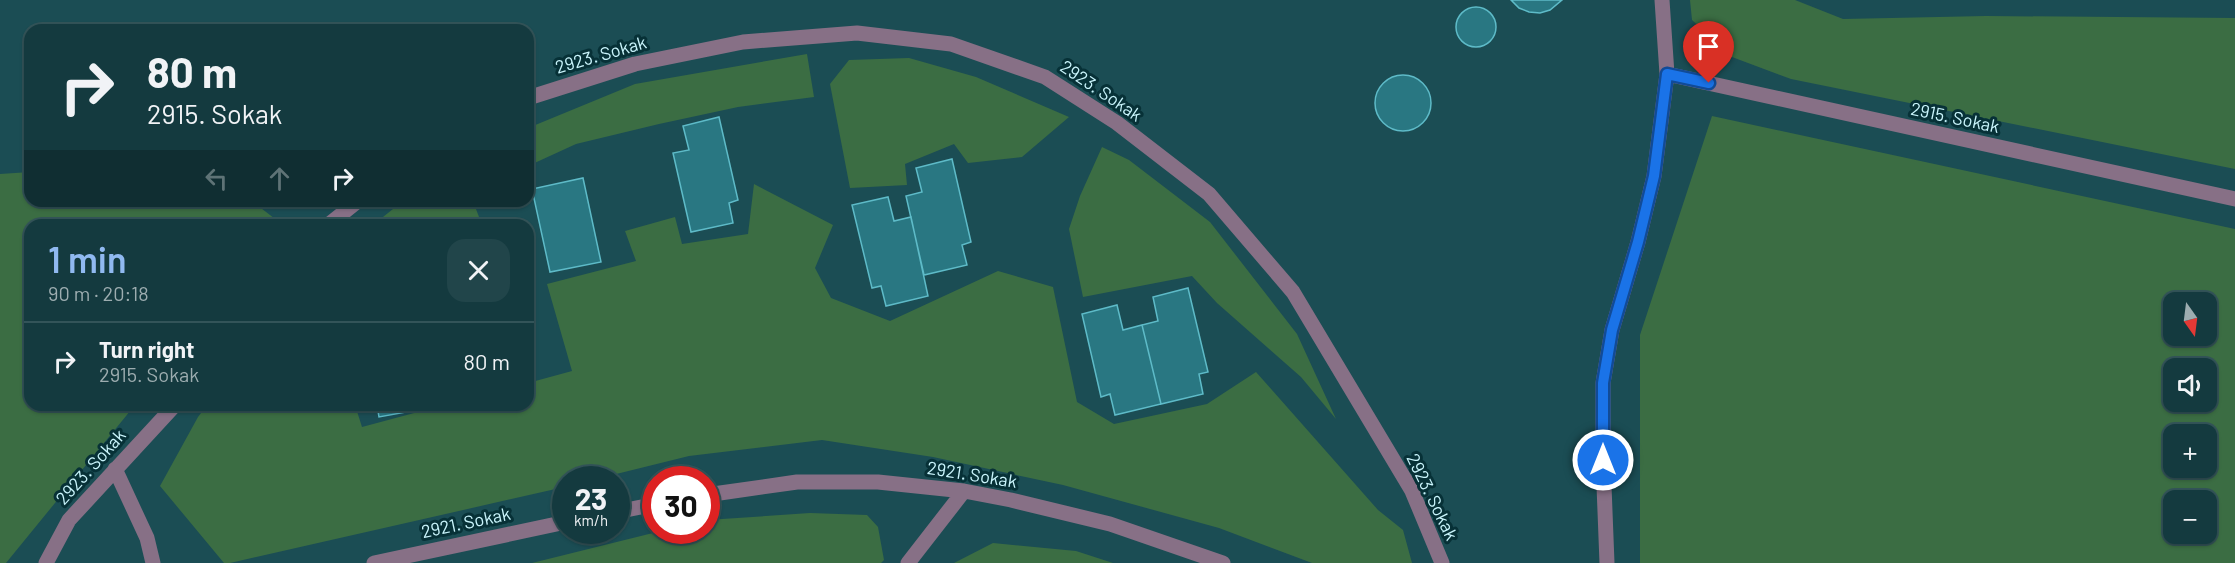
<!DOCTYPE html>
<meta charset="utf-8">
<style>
body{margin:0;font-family:Barlow,sans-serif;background:#21454a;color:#f1f3f6;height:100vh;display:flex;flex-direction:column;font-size:22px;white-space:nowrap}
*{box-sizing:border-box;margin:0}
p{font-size:20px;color:#9dadb0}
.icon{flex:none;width:33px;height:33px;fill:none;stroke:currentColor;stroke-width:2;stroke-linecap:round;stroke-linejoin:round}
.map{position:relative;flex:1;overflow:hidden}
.panel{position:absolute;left:24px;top:219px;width:510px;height:192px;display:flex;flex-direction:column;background:#143a3f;border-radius:18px;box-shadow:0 2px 4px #0004,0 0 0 2px #335459}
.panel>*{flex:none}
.top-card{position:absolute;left:24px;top:24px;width:510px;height:183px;border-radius:18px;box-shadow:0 2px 4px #0004,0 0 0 2px #335459;background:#143a3f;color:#f1f3f6;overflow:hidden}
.needle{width:39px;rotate:166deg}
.fabs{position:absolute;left:2163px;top:292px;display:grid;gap:12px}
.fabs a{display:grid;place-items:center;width:54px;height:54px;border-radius:12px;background:#143a3f;box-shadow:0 2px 4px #0004,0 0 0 2px #335459;font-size:30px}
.speed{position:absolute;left:552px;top:466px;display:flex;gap:12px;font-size:30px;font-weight:700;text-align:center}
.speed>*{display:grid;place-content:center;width:78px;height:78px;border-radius:50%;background:#143a3f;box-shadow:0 2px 4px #0004,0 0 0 2px #335459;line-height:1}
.speed small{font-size:15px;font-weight:400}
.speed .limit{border:9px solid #d22;background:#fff;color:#111}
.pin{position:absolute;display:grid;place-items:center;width:51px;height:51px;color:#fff;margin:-62px -26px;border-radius:50% 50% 50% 0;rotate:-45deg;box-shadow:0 0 6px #0007}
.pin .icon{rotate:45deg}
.me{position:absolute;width:66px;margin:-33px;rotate:0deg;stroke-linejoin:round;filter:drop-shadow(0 0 4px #0008)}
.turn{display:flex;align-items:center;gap:21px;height:126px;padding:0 24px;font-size:27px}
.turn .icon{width:78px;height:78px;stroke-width:2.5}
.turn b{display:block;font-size:42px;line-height:51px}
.lanes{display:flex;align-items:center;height:57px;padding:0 24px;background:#0003;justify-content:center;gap:30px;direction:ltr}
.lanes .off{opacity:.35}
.round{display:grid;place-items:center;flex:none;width:63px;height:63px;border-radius:18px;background:#21454a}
.headline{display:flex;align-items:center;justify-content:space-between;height:102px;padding:0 24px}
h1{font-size:36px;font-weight:600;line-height:45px;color:#90b9f0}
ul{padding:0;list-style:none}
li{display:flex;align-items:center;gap:18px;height:78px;padding:0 24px;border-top:2px solid #335459}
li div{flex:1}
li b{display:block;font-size:22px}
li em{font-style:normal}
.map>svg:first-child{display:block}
.green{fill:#3b6d43;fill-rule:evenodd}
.building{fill:#297782;stroke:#5ebbc8;stroke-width:1.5}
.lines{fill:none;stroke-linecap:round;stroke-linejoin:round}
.minor{stroke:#877086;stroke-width:15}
.route-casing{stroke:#114b97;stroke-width:15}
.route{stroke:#1a73e8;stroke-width:10}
.labels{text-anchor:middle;stroke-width:6;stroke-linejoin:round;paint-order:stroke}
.street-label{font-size:18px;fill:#caf5fc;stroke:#073137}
</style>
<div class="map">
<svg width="2235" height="563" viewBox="0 0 2235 563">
<rect width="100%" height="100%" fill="#1b4d54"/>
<path class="green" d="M 1690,0 L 1795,0 L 1843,19 L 1986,16 L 2235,18 L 2235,169 L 1791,79 L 1732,57 L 1692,20 Z
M 807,54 L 814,97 L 738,107 L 659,124 L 576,144 L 528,166 L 528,128 L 635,84 Z
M 909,58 L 976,77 L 1069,117 L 1022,157 L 968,163 L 954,144 L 905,164 L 907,185 L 850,188 L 830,84 L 849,60 Z
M 1712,116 L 2235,229 L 2235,563 L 1640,563 L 1640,335 ZM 2174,303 L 2206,303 L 2206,336 L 2174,336 ZM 2174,369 L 2206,369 L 2206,402 L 2174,402 ZM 2174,435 L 2206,435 L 2206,468 L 2174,468 ZM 2174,501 L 2206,501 L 2206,534 L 2174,534 Z
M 1102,147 L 1129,160 L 1210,222 L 1297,334 L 1336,419 L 1301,377 L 1217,303 L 1192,276 L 1083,297 L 1069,229 L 1080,196 Z
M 30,172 L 30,201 L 77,201 L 78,205 L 117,201 L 222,201 L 257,205 L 283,225 L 30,225 L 30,405 L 135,405 L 6,563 L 0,563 L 0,174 Z
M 754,184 L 833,225 L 815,268 L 831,298 L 890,321 L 998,271 L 1053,287 L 1077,402 L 1114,424 L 1207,404 L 1256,372 L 1378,510 L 1403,530 L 1412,563 L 1312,563 L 1219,528 L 1063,485 L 933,457 L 822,440 L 689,456 L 592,480 L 566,480 L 565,487 L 560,488 L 230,563 L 224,563 L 160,486 L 198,417 L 207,405 L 355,405 L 362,427 L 444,405 L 528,405 L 528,383 L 572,371 L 547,284 L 636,261 L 625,231 L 675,217 L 682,244 L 748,234 Z
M 403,201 L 473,201 L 482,225 L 373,225 Z
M 810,513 L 867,515 L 878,527 L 884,560 L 881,563 L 532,563 L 661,531 L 706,531 L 707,520 Z
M 993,543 L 1076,551 L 1113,563 L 954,563 Z"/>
<path class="building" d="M 1511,0 L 1562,0 L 1550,10 L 1540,13 L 1529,12 L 1519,8 Z
M1456 27a20 20 0 1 1 40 0a20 20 0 1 1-40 0Z
M1375 103a28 28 0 1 1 56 0a28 28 0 1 1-56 0Z
M 719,117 L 738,200 L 729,203 L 733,223 L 691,232 L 673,153 L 689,150 L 683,126 Z
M 952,159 L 971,242 L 962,245 L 967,265 L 924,275 L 906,196 L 922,192 L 916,168 Z
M 583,178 L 601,262 L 550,272 L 532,189 Z
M 888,197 L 894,221 L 911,217 L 928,296 L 886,306 L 881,286 L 872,288 L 852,205 Z
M 1188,288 L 1208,372 L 1199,374 L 1203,394 L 1161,404 L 1142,325 L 1158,321 L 1153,297 Z
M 1117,305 L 1123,330 L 1142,325 L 1161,404 L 1115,415 L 1110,394 L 1101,397 L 1082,314 Z
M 377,405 L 422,405 L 423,409 L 379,417 Z"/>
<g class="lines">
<path class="minor" d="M 1667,74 L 2235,199
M 528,98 L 635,64 L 743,42 L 857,33 L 951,44 L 1045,77 L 1117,123 L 1209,194 L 1293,292 L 1412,491 L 1442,563
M 328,225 L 358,201
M 115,469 L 147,538 L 153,563
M 706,495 L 797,482 L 878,482 L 964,491 L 1011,500 L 1110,524 L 1223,563
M 616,512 L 656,504
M 46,563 L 69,520 L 175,405
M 374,563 L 566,522
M 908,563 L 964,491
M 1607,563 L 1603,460 L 1603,383 L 1612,330 L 1638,242 L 1654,176 L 1667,74 L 1662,0"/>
</g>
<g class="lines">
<defs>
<path id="route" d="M 1603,460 L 1603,383 L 1612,330 L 1638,242 L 1654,176 L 1667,74 L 1709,83"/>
</defs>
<use href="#route" class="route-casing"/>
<use href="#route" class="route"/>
</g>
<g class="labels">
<g class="street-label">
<text transform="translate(601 55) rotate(-16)" y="6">2923. Sokak</text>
<text transform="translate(1101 91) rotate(34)" y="6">2923. Sokak</text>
<text transform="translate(1955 118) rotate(12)" y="6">2915. Sokak</text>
<text transform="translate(91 467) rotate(-48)" y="6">2923. Sokak</text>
<text transform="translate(972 475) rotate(9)" y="6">2921. Sokak</text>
<text transform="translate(1432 497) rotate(64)" y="6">2923. Sokak</text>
<text transform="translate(466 523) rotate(-12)" y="6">2921. Sokak</text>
</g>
</g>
</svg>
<div class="fabs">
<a><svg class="needle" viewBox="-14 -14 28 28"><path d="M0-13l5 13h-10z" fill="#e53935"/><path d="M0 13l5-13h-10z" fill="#9dadb0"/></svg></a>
<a><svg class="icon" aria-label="sound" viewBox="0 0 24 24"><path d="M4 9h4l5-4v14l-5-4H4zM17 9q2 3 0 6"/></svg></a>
<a>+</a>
<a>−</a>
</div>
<div class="speed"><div>23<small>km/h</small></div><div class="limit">30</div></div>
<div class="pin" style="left:1709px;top:83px;background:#d93025"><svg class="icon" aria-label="arrive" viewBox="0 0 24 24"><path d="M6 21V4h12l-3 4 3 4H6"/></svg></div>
<svg class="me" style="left:1603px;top:460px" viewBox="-20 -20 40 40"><circle r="17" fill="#1a73e8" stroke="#fff" stroke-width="3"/><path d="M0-11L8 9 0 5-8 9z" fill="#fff"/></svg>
<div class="top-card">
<div class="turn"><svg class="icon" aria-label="right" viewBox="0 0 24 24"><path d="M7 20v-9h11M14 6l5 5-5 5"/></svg><div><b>80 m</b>2915. Sokak</div></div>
<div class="lanes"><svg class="icon off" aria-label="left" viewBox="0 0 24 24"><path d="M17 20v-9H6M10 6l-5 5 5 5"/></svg><svg class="icon off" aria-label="ahead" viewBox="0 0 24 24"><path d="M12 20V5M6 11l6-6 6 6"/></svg><svg class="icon" aria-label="right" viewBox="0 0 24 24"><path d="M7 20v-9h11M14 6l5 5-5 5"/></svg></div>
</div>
<section class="panel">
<div class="headline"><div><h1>1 min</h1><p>90 m · 20:18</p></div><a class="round"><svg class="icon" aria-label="close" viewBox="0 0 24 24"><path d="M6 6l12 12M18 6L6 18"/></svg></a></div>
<ul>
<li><svg class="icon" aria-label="right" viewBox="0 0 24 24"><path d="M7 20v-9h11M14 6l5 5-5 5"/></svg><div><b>Turn right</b><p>2915. Sokak</p></div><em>80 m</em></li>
</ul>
</section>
</div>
